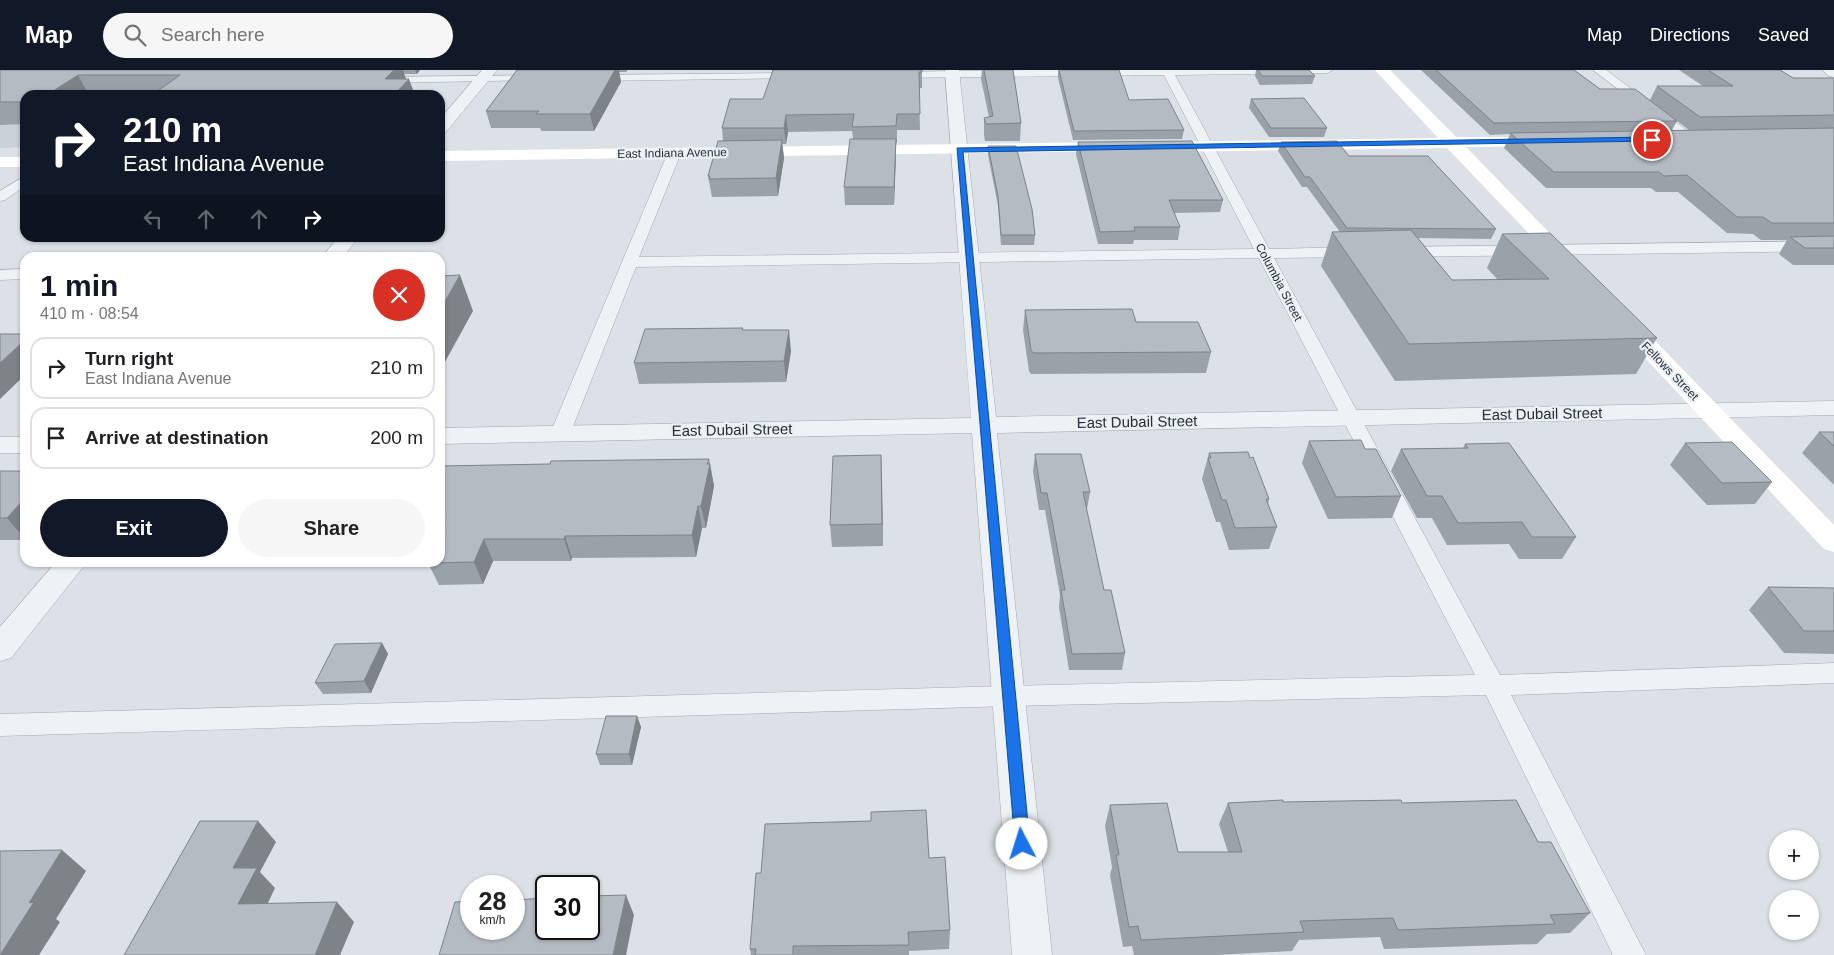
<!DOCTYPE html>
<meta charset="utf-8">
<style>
body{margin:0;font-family:Arial,sans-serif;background:#f6f6f6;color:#202124;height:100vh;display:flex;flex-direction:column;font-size:19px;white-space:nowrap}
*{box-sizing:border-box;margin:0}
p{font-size:16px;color:#757577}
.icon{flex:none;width:28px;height:28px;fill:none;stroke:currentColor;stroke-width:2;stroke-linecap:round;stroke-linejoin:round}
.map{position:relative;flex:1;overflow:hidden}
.side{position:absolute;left:20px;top:182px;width:425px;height:315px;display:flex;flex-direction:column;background:#fff;border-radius:15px;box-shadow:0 1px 4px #0004}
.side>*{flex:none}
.hud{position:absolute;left:20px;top:20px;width:425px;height:152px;border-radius:15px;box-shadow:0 1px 4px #0004;background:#111827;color:#fff;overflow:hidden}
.tools{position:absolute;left:1769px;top:760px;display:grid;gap:10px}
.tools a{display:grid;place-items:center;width:50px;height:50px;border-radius:50%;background:#fff;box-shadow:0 1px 4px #0004;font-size:25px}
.speed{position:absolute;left:460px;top:805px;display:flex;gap:10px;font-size:25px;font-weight:700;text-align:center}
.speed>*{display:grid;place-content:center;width:65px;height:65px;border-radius:50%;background:#fff;box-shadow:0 1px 4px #0004;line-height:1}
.speed small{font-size:12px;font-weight:400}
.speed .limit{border:2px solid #111;border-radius:8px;background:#fff;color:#111}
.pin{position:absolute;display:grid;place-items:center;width:42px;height:42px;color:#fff;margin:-21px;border:2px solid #fff;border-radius:50%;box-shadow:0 1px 5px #0007}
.me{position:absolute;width:55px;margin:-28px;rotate:355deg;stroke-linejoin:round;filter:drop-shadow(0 0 4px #0008)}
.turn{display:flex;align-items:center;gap:18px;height:105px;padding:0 20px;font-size:22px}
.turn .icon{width:65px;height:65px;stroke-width:2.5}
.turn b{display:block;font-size:35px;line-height:42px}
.lanes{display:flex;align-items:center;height:48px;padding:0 20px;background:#0003;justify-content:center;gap:25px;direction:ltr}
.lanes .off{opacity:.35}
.round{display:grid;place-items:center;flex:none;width:52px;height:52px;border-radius:26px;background:#f6f6f6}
.overview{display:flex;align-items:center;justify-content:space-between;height:85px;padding:0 20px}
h1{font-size:30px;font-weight:700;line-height:38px;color:#111827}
.cta{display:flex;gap:10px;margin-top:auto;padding:10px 20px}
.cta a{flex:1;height:58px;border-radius:30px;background:#111827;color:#fff;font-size:20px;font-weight:700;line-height:58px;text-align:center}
.cta a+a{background:#f6f6f6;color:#202124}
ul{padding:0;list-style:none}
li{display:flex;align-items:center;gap:15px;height:62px;margin:0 10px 8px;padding:0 10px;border:2px solid #e0e0e0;border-radius:15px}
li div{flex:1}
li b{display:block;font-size:19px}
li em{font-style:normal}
header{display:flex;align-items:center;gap:30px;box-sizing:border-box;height:70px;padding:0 25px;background:#111827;color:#fff}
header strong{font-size:24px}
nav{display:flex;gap:28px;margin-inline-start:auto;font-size:18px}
.search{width:350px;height:45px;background:#f6f6f6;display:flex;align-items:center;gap:12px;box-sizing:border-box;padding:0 18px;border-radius:28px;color:#757577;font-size:19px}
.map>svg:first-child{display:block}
.built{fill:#cad1d8}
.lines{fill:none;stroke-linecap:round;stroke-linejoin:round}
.lane-casing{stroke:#a2a9b1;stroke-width:1}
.street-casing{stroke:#a2a9b1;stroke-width:1}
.lane{fill:#eff2f5;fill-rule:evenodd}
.street{fill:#eff2f5;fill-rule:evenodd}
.secondary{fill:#fff;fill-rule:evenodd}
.wall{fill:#9ba1a8;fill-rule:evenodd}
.shaded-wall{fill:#7e8388}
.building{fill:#b4bbc3;stroke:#7e8388}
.route{fill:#1a73e8;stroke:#114b97}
.labels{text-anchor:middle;stroke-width:4.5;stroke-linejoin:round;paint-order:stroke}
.far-street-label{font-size:12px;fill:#26313d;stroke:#ecf0f4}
.street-label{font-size:15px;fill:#26313d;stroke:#ecf0f4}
</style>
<header>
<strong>Map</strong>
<div class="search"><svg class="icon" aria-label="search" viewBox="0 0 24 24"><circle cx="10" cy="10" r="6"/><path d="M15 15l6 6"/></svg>Search here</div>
<nav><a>Map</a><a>Directions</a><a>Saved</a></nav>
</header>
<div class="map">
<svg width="1834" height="885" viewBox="0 0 1834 885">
<rect width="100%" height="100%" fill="#dce1e7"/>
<path class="built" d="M 0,35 L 25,35 L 25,77 L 0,78 Z"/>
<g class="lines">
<defs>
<path id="lane" d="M 1033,0 L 1333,0 L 1327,3 L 1175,5 L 1269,179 L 1354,177 L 1359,179 L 1362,182 L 1359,185 L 1354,187 L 1274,188 L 1500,605 L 1834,593 L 1834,613 L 1511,625 L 1646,885 L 1613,885 L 1486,625 L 1009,636 L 0,666 L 0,644 L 1009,616 L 1475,605 L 1259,188 L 636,197 L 570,364 L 567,368 L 560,370 L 553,368 L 550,364 L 669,80 L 674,79 L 681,83 L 639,187 L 1254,179 L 1164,5 L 893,8 L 887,5 L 893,2 Z
M 1593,0 L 1606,0 L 1698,69 L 1692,73 L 1687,72 Z
M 800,3 L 806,6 L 804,8 L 593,11 L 587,8 L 593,5 Z
M 540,5 L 544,6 L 546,8 L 544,10 L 380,13 L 374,10 L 380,7 Z
M 25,106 L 25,116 L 5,130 L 0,131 L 0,121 Z
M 1834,171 L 1834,181 L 1399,187 L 1394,185 L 1391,182 L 1394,179 L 1399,177 Z
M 25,199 L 25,209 L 0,210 L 0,200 Z"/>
<path id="street" d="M 482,0 L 497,0 L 446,62 L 440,64 L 440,49 Z
M 945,0 L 959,0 L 996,347 L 1834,331 L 1834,345 L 997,363 L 1052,885 L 1012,885 L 972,363 L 440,374 L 440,358 L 971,348 Z
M 1822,0 L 1834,0 L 1834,7 L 1829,6 Z
M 338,168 L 358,168 L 342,188 L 321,188 Z
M 0,367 L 25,367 L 25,383 L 0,383 Z
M 56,492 L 87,492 L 11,588 L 0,591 L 0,557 Z"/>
</defs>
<use href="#lane" class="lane-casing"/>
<use href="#street" class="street-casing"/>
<use href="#lane" class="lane"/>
<use href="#street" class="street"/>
<path class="secondary" d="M 1375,0 L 1390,0 L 1456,67 L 1551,67 L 1553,71 L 1551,75 L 1545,76 L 1466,77 L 1572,186 L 1575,190 L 1572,194 L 1565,196 L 1558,194 L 1447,78 L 1158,82 L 1152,81 L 1150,77 L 1152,73 L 1158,72 L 1438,68 Z
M 1115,72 L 1121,73 L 1123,77 L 1121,81 L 440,91 L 440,81 Z
M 0,87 L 25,87 L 25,97 L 0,97 Z
M 1624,245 L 1632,247 L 1834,455 L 1834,482 L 1824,479 L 1616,257 L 1613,252 L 1616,247 Z"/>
</g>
<path class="wall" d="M 0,0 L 420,0 L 417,4 L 404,4 L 406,9 L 415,25 L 25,25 L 25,54 L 0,55 Z
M 517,0 L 627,0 L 627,2 L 619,2 L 621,12 L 594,61 L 541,61 L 540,58 L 491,58 L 486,41 Z
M 922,0 L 922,18 L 919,18 L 920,60 L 897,60 L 897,73 L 896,73 L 894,135 L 845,135 L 844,117 L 853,69 L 852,61 L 788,62 L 786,74 L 782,74 L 784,88 L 778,126 L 712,127 L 708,106 L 723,71 L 722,58 L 763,29 Z
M 982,0 L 1013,0 L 1021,53 L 1020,71 L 985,71 L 984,65 L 984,48 L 989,47 L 981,9 Z
M 1058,0 L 1129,30 L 1184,60 L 1182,69 L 1073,70 L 1058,8 Z
M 1256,0 L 1309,0 L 1315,6 L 1312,14 L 1260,15 L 1255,6 Z
M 1421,0 L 1574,0 L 1600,19 L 1650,30 L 1657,16 L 1703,16 L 1679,0 L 1780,0 L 1793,8 L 1834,8 L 1834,195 L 1793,195 L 1779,184 L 1787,170 L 1761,170 L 1753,164 L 1727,163 L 1678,122 L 1656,122 L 1651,118 L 1546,118 L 1504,78 L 1510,64 L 1490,65 ZM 1677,51 L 1689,60 L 1672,60 Z
M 1251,29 L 1327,58 L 1324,67 L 1269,67 L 1249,38 Z
M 1078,72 L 1223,130 L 1220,142 L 1174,143 L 1180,157 L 1178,170 L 1134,170 L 1133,174 L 1098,174 L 1076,84 Z
M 1281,72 L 1496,159 L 1491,169 L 1418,168 L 1452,210 L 1498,210 L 1487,198 L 1502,164 L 1657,268 L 1636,304 L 1395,311 L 1321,196 L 1332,162 L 1340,162 L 1307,117 L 1302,117 L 1278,81 Z
M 988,76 L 1035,165 L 1034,175 L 1001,175 L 998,136 L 988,85 Z
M 1025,240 L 1136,252 L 1211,282 L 1206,303 L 1031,304 L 1029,301 L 1023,260 Z
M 791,281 L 786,312 L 639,314 L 634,293 Z
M 1819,362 L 1834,362 L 1834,415 L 1802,383 Z
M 1309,371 L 1365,379 L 1401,426 L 1392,448 L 1328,449 L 1302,393 Z
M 1685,373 L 1772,412 L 1755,434 L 1707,435 L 1670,395 Z
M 1465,374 L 1576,467 L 1562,489 L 1519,489 L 1509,474 L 1447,475 L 1432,448 L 1417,448 L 1391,401 L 1401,379 L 1463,378 Z
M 1209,383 L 1250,388 L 1269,429 L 1268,434 L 1277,457 L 1269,479 L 1229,480 L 1220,452 L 1216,452 L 1202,409 Z
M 1035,384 L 1090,422 L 1087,439 L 1086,439 L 1104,520 L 1125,583 L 1122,600 L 1069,600 L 1059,537 L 1060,525 L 1045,440 L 1039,440 L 1033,401 Z
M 881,385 L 883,476 L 832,477 L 830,455 Z
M 710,394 L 714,416 L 706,458 L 702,458 L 696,487 L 572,488 L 571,491 L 493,491 L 483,514 L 439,515 L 428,493 L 440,492 L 440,396 Z
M 0,401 L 25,401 L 25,470 L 0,470 Z
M 1768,517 L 1834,518 L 1834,584 L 1784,583 L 1749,540 Z
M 382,573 L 388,584 L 371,623 L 323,624 L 315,613 Z
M 637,646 L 641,657 L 632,695 L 600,695 L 596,684 Z
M 1228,733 L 1402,733 L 1538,772 L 1590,843 L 1570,863 L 1547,864 L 1537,874 L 1384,879 L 1380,867 L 1299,870 L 1292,881 L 1216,885 L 1134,885 L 1132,876 L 1123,877 L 1110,805 L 1112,797 L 1105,756 L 1110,735 L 1178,782 L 1228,782 L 1219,754 Z
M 929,788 L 950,860 L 949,879 L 909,881 L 909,885 L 751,885 L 750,879 Z"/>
<path class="shaded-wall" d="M 394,0 L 403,0 L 407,12 L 409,9 L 415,25 L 391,25 L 385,9 Z
M 415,0 L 420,0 L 417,4 Z
M 615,0 L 619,0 L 621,12 L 594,61 L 590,44 Z
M 78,5 L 89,25 L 47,25 Z
M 786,45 L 788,62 L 786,74 L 784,58 Z
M 896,69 L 896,87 L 894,135 L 894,117 Z
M 782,70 L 784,88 L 778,126 L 776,108 Z
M 460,205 L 473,241 L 440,301 L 440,240 Z
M 789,260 L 791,281 L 786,312 L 784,291 Z
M 25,270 L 25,305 L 0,329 L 0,293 Z
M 881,385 L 882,407 L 883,476 L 882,454 Z
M 709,389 L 714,416 L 706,458 L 701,436 Z
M 25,428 L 25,469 L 7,448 Z
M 698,436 L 702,458 L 696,487 L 692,465 Z
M 565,466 L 572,488 L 571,491 L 564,469 Z
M 484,469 L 493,491 L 483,514 L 474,492 Z
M 382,573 L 388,584 L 371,623 L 364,611 Z
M 637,646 L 641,657 L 632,695 L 629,684 Z
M 258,751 L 276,772 L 260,802 L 275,818 L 258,854 L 238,834 L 233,798 Z
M 62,780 L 86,801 L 56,849 L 60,852 L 39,885 L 0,885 L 29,833 Z
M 626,825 L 634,845 L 626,885 L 613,885 Z
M 337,832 L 354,852 L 340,885 L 315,885 Z"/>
<path class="building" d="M 0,0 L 394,0 L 385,9 L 409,9 L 394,25 L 152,25 L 180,5 L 78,5 L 47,25 L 25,25 L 25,32 L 0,32 Z
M 517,0 L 615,0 L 590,44 L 536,44 L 539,41 L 486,41 Z
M 773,0 L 922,0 L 922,2 L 919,2 L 920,44 L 897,44 L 896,56 L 852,57 L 854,44 L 786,45 L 784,58 L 722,58 L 730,29 L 763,29 Z
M 984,0 L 1013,0 L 1021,53 L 986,54 L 984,48 L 993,46 Z
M 1059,0 L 1119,0 L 1129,30 L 1168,29 L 1184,60 L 1074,61 Z
M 1258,0 L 1309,0 L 1315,6 L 1262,6 Z
M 1436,0 L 1574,0 L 1600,19 L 1635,19 L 1677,51 L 1494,53 Z
M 1708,0 L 1780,0 L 1793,8 L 1834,8 L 1834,45 L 1700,47 L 1657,16 L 1733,16 Z
M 1304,28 L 1327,58 L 1271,58 L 1251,29 Z
M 1834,58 L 1834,153 L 1772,153 L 1763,147 L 1737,147 L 1687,105 L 1664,106 L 1659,102 L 1554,102 L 1510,63 Z
M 850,69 L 896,69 L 894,117 L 844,117 Z
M 782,70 L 776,108 L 709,109 L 710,106 L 708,106 L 718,71 Z
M 1192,71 L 1223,130 L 1169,130 L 1180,157 L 1134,157 L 1135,161 L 1100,162 L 1078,72 Z
M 1337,71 L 1349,86 L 1428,86 L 1496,159 L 1347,158 L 1310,107 L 1305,107 L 1281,72 Z
M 988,76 L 1016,76 L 1032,139 L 1035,165 L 1001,165 L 998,126 Z
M 1411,160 L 1452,210 L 1549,209 L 1502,164 L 1550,163 L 1657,268 L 1409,274 L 1332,162 Z
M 1834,166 L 1834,178 L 1805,178 L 1790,167 Z
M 460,205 L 440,240 L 440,206 Z
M 1132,239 L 1136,252 L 1198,252 L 1211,282 L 1033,283 L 1031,280 L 1025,240 Z
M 743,258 L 742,260 L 789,260 L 784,291 L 634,293 L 645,259 Z
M 0,264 L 25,264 L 25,270 L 0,293 Z
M 1819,362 L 1834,362 L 1834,376 Z
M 1361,370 L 1365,379 L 1376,379 L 1401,426 L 1336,427 L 1309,371 Z
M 1732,372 L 1772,412 L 1722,413 L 1685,373 Z
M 1509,373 L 1576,467 L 1532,467 L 1522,452 L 1458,453 L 1442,426 L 1427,426 L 1401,379 L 1468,378 L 1465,374 Z
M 1248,382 L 1250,388 L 1253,387 L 1269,429 L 1266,429 L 1277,457 L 1235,458 L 1226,430 L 1222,430 L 1208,388 L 1211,388 L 1209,383 Z
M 1035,384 L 1081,384 L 1090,422 L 1083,422 L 1104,520 L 1111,520 L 1125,583 L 1072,584 L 1061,520 L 1065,520 L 1047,423 L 1041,423 Z
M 881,385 L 882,454 L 830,455 L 833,386 Z
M 709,389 L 707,394 L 710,394 L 701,436 L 698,436 L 692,465 L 565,466 L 564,469 L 484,469 L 474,492 L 428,493 L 429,492 L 440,492 L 440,469 L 445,458 L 440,458 L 445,447 L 440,447 L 440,396 L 550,394 L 551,391 Z
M 0,401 L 25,401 L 25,428 L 7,448 L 0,448 Z
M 1768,517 L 1834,518 L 1834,561 L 1804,561 Z
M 382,573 L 364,611 L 315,613 L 335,574 Z
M 606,646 L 637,646 L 629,684 L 596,684 Z
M 1283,730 L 1283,732 L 1401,730 L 1402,733 L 1516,730 L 1538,772 L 1551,772 L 1590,843 L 1550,845 L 1555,854 L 1398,860 L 1393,848 L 1300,851 L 1304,862 L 1141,870 L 1138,856 L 1129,857 L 1116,785 L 1119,785 L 1110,735 L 1167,733 L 1178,782 L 1242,782 L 1228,733 Z
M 926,740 L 929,788 L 945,787 L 950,860 L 908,862 L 909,875 L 793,876 L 793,885 L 755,885 L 756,879 L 750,879 L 756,803 L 761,803 L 765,754 L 871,751 L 871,742 Z
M 200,751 L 258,751 L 233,798 L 257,798 L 238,834 L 337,832 L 315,885 L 124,885 Z
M 62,780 L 29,833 L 34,832 L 0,885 L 0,781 Z
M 626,825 L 613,885 L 439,885 L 455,832 L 471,831 L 471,859 L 514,859 L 514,830 L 546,828 L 546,859 L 589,859 L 589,826 Z"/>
<path class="route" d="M 1652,67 L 1655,68 L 1655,71 L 963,82 L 1030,774 L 1028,779 L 1022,781 L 1017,779 L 1015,774 L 957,78 Z"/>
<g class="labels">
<g class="far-street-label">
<text transform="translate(672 83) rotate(-1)" y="4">East Indiana Avenue</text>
<text transform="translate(1279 212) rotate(62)" y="4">Columbia Street</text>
<text transform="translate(1670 301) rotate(46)" y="4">Fellows Street</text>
</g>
<g class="street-label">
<text transform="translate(1542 344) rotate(-1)" y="5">East Dubail Street</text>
<text transform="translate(1137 352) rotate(-1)" y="5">East Dubail Street</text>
<text transform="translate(732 360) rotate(-1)" y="5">East Dubail Street</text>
</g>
</g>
</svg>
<div class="tools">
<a>+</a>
<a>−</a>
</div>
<div class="speed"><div>28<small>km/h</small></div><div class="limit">30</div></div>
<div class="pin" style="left:1652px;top:70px;background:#d93025"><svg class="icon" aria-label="arrive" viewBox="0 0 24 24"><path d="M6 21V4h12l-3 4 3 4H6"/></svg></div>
<svg class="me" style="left:1022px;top:774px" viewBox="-20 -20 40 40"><circle r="19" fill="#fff"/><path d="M0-13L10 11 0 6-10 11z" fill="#1a73e8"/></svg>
<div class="hud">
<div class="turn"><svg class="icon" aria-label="right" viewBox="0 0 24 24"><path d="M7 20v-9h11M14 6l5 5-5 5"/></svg><div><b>210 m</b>East Indiana Avenue</div></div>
<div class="lanes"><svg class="icon off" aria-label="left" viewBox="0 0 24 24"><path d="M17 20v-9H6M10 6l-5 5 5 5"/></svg><svg class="icon off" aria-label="ahead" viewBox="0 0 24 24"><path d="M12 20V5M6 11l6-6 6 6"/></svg><svg class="icon off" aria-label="ahead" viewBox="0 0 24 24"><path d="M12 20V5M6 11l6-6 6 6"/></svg><svg class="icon" aria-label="right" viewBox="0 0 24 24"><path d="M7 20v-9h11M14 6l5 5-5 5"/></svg></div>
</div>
<section class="side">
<div class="overview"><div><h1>1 min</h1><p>410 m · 08:54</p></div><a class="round" style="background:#d93025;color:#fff"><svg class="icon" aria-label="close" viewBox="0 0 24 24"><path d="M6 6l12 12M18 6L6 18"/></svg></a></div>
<ul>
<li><svg class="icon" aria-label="right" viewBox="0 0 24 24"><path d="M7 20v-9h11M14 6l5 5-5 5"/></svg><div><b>Turn right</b><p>East Indiana Avenue</p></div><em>210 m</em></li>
<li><svg class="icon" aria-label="arrive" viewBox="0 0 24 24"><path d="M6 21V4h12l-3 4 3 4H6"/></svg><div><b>Arrive at destination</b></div><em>200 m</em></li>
</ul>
<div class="cta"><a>Exit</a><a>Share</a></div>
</section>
</div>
